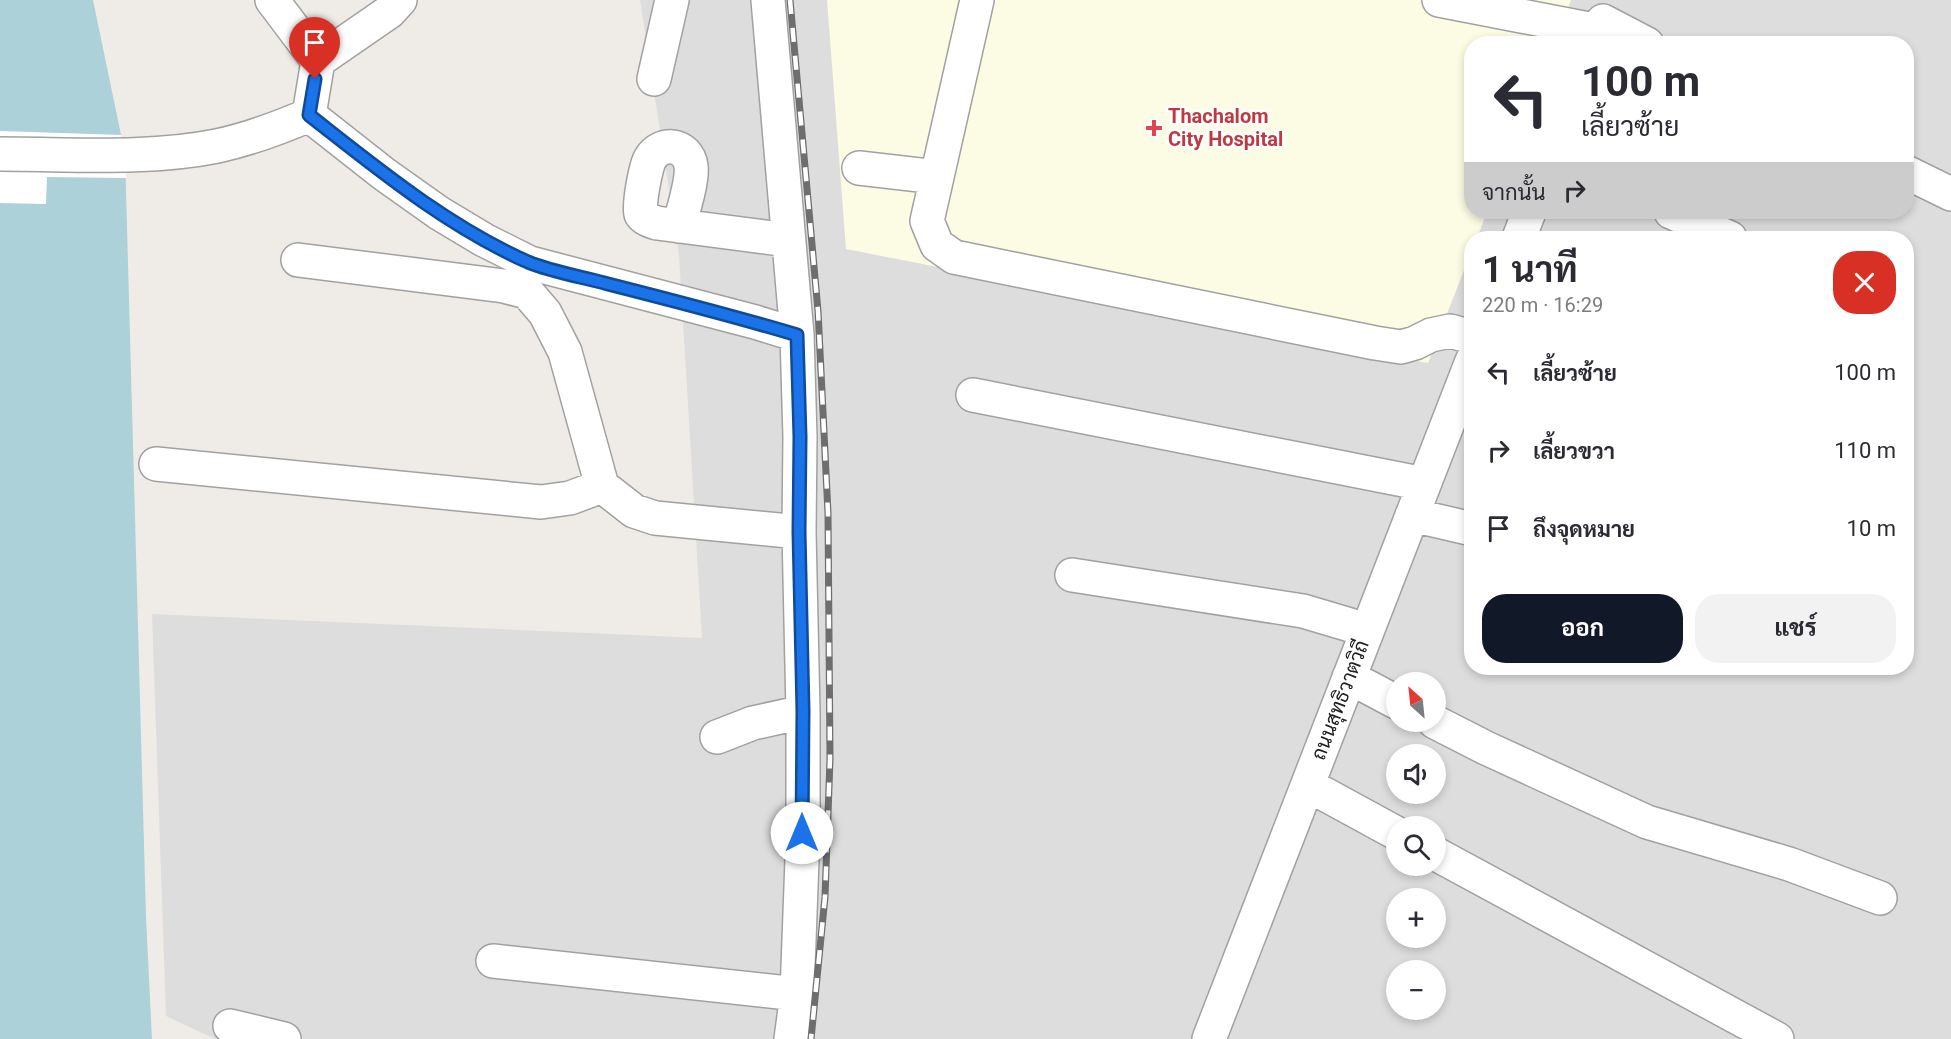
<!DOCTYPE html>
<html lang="th">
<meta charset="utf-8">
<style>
body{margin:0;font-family:Roboto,Sarabun,sans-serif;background:#f2f2f3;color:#2b2b33;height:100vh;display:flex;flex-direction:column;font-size:22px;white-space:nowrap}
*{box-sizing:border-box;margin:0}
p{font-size:20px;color:#7c7c81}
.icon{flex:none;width:33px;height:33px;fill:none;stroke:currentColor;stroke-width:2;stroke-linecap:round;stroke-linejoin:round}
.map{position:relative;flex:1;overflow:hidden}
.sheet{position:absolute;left:1464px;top:231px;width:450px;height:444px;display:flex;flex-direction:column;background:#fff;border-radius:24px;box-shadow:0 3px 9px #0003}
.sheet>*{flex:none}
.guide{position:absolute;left:1464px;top:36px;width:450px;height:183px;border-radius:24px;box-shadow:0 3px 9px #0003;background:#fff;color:#2b2b33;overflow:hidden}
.needle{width:39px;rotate:333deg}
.fabs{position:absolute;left:1386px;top:672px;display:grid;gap:12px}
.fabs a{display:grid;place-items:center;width:60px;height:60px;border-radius:50%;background:#fff;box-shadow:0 3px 9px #0003;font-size:30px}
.pin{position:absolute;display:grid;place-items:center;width:51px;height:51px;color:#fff;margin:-62px -26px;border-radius:50% 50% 50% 0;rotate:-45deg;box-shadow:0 0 6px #0007}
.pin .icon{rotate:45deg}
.me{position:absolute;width:66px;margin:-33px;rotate:0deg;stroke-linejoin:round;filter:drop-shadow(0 0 4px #0008)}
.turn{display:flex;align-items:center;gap:21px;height:126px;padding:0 18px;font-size:27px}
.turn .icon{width:78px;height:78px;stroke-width:2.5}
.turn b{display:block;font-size:42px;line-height:51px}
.then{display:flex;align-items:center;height:57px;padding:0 18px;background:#0003;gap:12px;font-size:22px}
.round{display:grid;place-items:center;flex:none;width:63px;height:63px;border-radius:24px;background:#f2f2f3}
.headline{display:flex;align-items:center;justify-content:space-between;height:102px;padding:0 18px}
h1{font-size:36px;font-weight:700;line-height:45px}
.primary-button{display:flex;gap:12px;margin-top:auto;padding:12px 18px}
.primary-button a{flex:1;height:69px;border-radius:24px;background:#111827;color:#fff;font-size:24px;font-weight:700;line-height:69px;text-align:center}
.primary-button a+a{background:#f2f2f3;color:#2b2b33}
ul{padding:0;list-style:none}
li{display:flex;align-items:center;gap:18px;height:78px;padding:0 18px}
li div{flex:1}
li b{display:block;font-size:22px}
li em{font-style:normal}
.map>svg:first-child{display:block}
.residential{fill:#dedddd;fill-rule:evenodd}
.education{fill:#fcfbe3}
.water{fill:#acd1d8}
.pier{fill:#fff}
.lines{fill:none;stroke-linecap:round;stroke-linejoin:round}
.minor-casing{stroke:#a1a1a1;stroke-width:36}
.minor{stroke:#fff;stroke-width:33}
.rail-casing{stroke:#6e6e6e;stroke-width:7}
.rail{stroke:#fff;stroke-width:4.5;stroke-dasharray:14;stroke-linecap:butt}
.route-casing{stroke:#114b97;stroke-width:15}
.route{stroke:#1a73e8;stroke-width:10}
.health-dot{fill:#e0444e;stroke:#fff;stroke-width:2}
.labels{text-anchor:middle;stroke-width:5;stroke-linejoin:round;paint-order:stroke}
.health-label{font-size:20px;font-weight:bold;fill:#be3a42;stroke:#fff;text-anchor:start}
.street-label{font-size:20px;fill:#202020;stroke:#fff}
</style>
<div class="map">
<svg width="1951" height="1039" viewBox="0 0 1951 1039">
<rect width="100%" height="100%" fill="#efece7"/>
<path class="residential" d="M 640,0 L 1951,0 L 1951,1039 L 215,1039 L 166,1016 L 152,614 L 702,638 L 679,255 ZM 1472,44 L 1906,44 L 1906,212 L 1472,212 ZM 1472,238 L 1906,238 L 1906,668 L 1472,668 ZM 1396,682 L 1436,682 L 1436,722 L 1396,722 ZM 1396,754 L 1436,754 L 1436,794 L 1396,794 ZM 1396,826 L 1436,826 L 1436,866 L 1396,866 ZM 1396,898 L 1436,898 L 1436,938 L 1396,938 ZM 1396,970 L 1436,970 L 1436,1010 L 1396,1010 Z"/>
<path class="education" d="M 827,0 L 1571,0 L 1554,43 L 1472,44 L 1472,212 L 1487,212 L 1477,238 L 1472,238 L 1471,252 L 1428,363 L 846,249 Z"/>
<path class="water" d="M 0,0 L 93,0 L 125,154 L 146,917 L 152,1039 L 0,1039 Z"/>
<path class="pier" d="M 0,131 L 121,135 L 125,154 L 126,178 L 47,177 L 46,204 L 0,203 Z"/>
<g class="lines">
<defs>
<path id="minor" d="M 272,0 L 318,61
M 400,0 L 389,12 L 318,61 L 309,115 L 384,174 L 439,213 L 484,240 L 530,263 L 755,322 L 797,335
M 768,0 L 797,335 L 800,437 L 799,532 L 803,712 L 803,833 L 797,994 L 791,1039
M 977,0 L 927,221 L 937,245 L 954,257 L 1375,343 L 1401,347 L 1415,343 L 1431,335 L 1450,331 L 1472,337
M 1439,0 L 1599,31
M 1603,21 L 1647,44
M 654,79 L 672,0
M 0,154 C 71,154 148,160 217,146 C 249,139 279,128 309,115
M 859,168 L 937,177
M 1906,172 L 1951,194
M 1671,212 L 1730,238
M 679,226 C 683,211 693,180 691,166 C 688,144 661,140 650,159 C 646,165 638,207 641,214 C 644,219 651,221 657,223 L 788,240
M 1519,238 L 1529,212
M 298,260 L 504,286 L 527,292 L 545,313 L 565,352 L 602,486 L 634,511 L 655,518 L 799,532
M 973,395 L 1424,484
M 156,464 L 541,502 L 570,498 L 602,486
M 1412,515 L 1472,529
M 1072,575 L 1303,611 L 1367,630
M 1349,677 L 1396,702
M 1435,722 L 1486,748 L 1647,822 L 1789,864 L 1880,898
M 717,737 L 753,723 L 803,712
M 1308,785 L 1396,833
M 1436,854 L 1777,1039
M 493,961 L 797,994
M 230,1026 L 284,1039
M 1209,1039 L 1472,361"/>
</defs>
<use href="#minor" class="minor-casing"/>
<use href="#minor" class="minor"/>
<defs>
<path id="rail" d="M 790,0 L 818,311 L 828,513 L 830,759 L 825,897 L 811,1039"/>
</defs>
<use href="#rail" class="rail-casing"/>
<use href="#rail" class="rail"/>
</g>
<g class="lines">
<defs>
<path id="route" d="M 315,79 L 309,115 C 378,169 447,226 528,262 C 552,272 583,277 608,284 C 671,300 734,316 797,335 L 800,437 L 799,532 L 803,711 L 802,833"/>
</defs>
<use href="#route" class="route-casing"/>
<use href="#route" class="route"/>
</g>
<path class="health-dot" d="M1151 119h6v6h6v6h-6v6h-6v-6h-6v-6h6z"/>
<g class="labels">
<g class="health-label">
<text x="1168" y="123">Thachalom<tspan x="1168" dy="23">City Hospital</tspan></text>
</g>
<g class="street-label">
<text transform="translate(1340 700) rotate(-69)" y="7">ถนนสุทธิวาตวิถี</text>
</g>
</g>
</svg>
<div class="fabs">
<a><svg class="needle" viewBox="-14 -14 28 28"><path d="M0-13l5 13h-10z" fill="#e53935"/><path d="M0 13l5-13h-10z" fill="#7c7c81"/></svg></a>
<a><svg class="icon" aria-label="sound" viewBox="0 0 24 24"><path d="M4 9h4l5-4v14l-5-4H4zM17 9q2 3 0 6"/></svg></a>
<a><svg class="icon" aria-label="search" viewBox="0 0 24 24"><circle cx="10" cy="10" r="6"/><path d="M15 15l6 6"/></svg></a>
<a>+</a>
<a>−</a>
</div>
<div class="pin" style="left:315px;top:79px;background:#d93025"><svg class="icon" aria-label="arrive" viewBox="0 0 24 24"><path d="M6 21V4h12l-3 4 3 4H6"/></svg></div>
<svg class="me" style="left:802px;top:833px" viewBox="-20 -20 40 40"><circle r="19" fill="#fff"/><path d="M0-13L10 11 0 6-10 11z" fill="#1a73e8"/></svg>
<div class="guide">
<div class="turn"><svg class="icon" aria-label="left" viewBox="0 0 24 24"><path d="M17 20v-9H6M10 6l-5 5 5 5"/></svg><div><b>100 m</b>เลี้ยวซ้าย</div></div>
<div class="then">จากนั้น<svg class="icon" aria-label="right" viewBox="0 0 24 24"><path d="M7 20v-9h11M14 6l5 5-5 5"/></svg></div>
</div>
<section class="sheet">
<div class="headline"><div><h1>1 นาที</h1><p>220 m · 16:29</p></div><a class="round" style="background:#d93025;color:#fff"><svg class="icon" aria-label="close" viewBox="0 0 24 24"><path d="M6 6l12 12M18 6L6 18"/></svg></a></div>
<ul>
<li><svg class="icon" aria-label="left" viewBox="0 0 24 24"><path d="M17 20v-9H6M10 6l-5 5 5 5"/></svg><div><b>เลี้ยวซ้าย</b></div><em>100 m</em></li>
<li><svg class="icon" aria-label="right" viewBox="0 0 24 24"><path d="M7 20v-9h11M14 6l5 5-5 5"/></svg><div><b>เลี้ยวขวา</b></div><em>110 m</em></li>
<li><svg class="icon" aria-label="arrive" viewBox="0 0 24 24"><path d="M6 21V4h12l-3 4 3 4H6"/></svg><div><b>ถึงจุดหมาย</b></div><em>10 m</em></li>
</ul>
<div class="primary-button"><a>ออก</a><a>แชร์</a></div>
</section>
</div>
